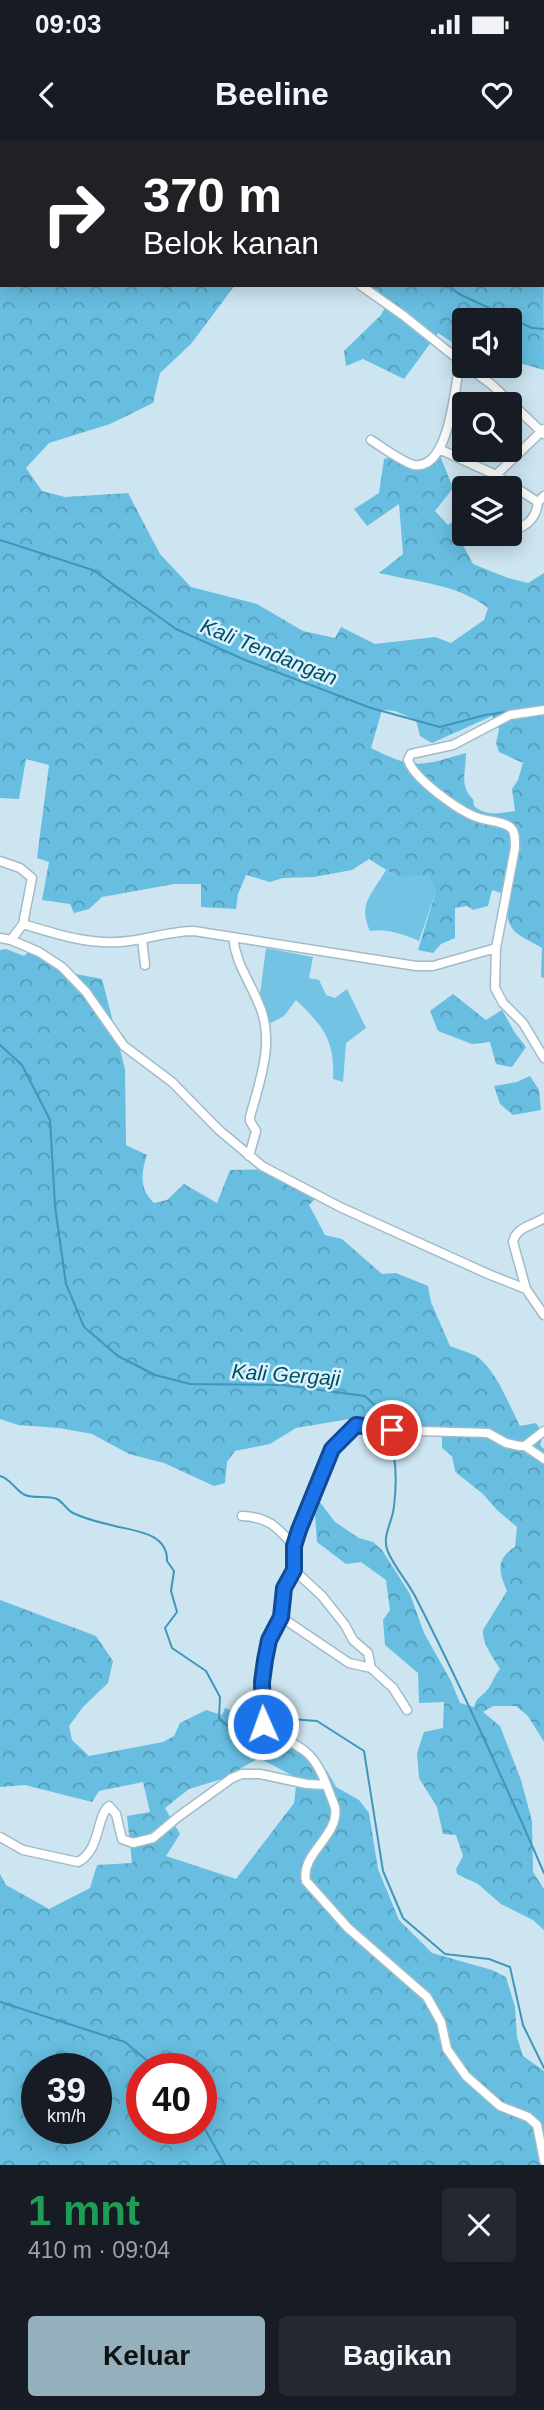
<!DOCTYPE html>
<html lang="id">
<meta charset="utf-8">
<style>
body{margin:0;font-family:Helvetica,sans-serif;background:#242831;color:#f1f3f6;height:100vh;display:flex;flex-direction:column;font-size:26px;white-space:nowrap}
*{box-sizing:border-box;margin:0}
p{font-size:23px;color:#9ea1a6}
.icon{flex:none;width:38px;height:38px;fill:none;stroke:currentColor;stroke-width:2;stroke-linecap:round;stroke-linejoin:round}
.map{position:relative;height:2025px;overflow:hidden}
.details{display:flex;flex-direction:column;background:#171b24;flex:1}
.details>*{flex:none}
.top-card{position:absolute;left:0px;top:0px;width:544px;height:147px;box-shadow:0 4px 18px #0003;background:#202124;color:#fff;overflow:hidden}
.buttons{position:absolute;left:452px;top:168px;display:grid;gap:14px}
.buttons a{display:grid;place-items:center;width:70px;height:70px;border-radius:7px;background:#171b24;box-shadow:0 4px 18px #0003;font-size:35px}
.speed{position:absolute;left:21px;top:1913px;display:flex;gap:14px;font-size:35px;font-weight:700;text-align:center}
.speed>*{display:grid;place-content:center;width:91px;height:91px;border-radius:50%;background:#171b24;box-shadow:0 4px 18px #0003;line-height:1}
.speed small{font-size:18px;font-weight:400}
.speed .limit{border:10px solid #d22;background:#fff;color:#111}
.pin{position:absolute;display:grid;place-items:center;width:60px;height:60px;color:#fff;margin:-30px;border:4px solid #fff;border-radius:50%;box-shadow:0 2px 7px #0007}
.me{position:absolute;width:77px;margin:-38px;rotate:358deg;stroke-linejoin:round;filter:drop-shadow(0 0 5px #0008)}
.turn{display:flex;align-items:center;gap:24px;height:147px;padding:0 28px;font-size:32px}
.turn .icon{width:91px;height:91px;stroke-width:2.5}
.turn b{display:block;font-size:49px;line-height:60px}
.round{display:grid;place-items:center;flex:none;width:74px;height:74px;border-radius:7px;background:#242831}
.head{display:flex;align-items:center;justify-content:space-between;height:119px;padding:0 28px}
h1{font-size:42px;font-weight:700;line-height:52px;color:#1e9e55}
.cta{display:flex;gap:14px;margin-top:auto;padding:14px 28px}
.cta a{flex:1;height:80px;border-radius:7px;background:#93b0bc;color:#111;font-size:28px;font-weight:700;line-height:80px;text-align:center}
.cta a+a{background:#242831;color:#f1f3f6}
.status{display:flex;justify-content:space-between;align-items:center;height:49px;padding:0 35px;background:#171b24;direction:ltr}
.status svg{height:19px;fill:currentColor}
header{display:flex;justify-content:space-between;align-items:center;height:91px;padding:0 28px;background:#171b24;font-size:32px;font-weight:700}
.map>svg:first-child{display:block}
.forest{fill:url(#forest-crowns);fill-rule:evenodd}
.garden{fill:#73c3e4}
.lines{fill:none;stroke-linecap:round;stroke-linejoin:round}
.stream{stroke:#3e97ba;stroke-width:2}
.minor-casing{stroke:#a3bbc6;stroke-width:11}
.minor{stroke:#fff;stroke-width:8}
.route-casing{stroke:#114b97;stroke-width:18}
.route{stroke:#1a73e8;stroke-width:12}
.labels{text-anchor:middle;stroke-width:5;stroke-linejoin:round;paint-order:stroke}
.water-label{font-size:21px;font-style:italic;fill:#004d65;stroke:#d9f2fd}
</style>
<div class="status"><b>09:03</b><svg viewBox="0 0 49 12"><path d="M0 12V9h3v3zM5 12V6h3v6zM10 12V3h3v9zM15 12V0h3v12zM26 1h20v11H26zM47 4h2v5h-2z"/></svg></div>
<header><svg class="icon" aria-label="back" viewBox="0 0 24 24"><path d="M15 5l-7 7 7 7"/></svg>Beeline<svg class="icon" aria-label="heart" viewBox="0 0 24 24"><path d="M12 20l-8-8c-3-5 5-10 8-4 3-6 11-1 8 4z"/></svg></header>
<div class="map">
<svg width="544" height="2025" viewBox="0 0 544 2025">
<defs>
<pattern id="forest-crowns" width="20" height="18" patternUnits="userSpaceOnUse" patternTransform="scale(1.75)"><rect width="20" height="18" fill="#67bee1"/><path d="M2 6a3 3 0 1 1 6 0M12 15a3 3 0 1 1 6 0" fill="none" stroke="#569cb8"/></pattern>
</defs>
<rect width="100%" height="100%" fill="#cce5f0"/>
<path class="forest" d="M 0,0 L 495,0 L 2,2 L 2,145 L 235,145 L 191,204 L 160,233 L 153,263 L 110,284 L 49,303 L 26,328 L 42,351 L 65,357 L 128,353 L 160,414 L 191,447 L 257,464 L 303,491 L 335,498 L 341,487 L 375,504 L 435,497 L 451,503 L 484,480 L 488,468 C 458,444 416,442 379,433 L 403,414 L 399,364 L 367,386 L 354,369 L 379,353 L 384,319 L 399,315 L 418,322 L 439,313 L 453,348 L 435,371 L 448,385 L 464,373 L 464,394 L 487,394 L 463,405 L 473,424 L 508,438 L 528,443 L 544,433 L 544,838 L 541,837 L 542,808 C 514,792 505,793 507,755 L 492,750 L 488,766 L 473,770 L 467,766 L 455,768 L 455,798 L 441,804 L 433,813 L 418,810 L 436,751 L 396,736 L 369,719 L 352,730 L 314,737 L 283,738 L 270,742 L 246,735 L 238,754 L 236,769 L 201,767 L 201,744 L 174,744 L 102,757 L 89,769 L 74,773 L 70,764 L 42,760 L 49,722 L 37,718 L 49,625 L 26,619 L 19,659 L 0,658 ZM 382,570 L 395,571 L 416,580 L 420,596 L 432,603 L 492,576 L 499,589 L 496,603 L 499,612 L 523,623 L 518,640 L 512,649 L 515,671 C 500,673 486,677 474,666 L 473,659 C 459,646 466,631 466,613 C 421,626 414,630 371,608 Z
M 543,27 L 544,230 L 509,220 L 509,180 L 464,180 L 464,210 L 438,193 L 404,239 L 363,219 L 346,226 L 344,211 L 381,175 L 387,164 L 356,145 L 542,145 Z
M 6,809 L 24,816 L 29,811 L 60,831 L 102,839 L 125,929 L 126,1005 L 147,1015 C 141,1032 139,1049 154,1063 L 167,1060 L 184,1044 L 217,1063 L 230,1030 L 274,1029 L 287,1034 L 298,1043 L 322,1052 L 309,1065 L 325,1095 L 342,1099 L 382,1134 L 396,1133 L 428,1146 L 431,1162 L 450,1206 C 458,1209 468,1212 476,1216 C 496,1229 509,1265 520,1286 L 536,1283 C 542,1291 544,1296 540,1305 L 544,1309 L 544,1602 L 528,1576 L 516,1566 L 493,1566 L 483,1572 L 500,1586 L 521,1640 L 532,1681 L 533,1732 L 544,1749 L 544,1790 L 533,1780 L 501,1764 L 478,1744 L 457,1734 L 456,1729 L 463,1716 L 456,1695 L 443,1694 L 437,1667 L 419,1638 L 417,1613 L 424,1592 L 443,1588 L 444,1562 L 419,1563 L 418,1533 L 385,1505 L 383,1480 L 390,1470 L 386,1440 L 361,1422 L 346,1424 L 317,1402 L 315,1374 L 309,1370 L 319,1361 L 335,1382 L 359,1398 L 373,1402 L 382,1410 L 410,1454 L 424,1493 L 451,1541 L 460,1563 L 474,1567 C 476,1557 483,1556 488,1549 C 493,1542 494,1536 500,1529 C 493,1517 482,1504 483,1490 L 507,1451 C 499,1432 495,1419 515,1407 L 517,1387 L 497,1370 L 483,1354 L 459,1335 L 455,1331 L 452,1316 L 442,1308 L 442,1288 L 429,1288 L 403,1306 C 387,1304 383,1299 377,1284 L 349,1279 L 296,1288 L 270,1304 L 235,1311 L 227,1322 L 225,1343 L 214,1346 L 164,1323 L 129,1314 L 92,1294 L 59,1288 L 18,1285 L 0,1279 L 0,810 Z
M 453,854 L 486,880 L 502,870 L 515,893 L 526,907 L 512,927 L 496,924 L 490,902 L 472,904 L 438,891 L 430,871 Z
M 530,936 L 539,950 L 541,970 L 513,975 L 500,964 L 494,946 L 517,942 Z
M 0,1460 L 96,1496 L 113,1521 L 108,1543 L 83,1567 L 69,1586 L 72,1600 L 89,1616 L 163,1602 L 174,1596 L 180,1583 L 206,1570 L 222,1575 L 225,1568 L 234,1572 L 231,1583 L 249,1592 L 260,1591 L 298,1610 L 327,1631 L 336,1647 L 359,1660 L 369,1673 L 378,1729 L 399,1780 L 432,1813 L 492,1830 L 506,1837 L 515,1867 L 517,1897 L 523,1916 L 544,1931 L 544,2025 L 0,2025 L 0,1734 L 6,1745 L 49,1769 L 90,1748 L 97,1725 L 132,1723 L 127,1676 L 150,1672 L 143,1642 L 99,1651 L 92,1662 L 25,1645 L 0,1647 ZM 259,1618 L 297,1638 L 294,1663 L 236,1739 L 166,1716 L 180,1694 L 165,1668 L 189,1649 L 222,1639 ZM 37,1928 L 96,1928 L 96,1988 L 37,1988 ZM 142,1928 L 201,1928 L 201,1988 L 142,1988 Z"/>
<path class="garden" d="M 386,730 L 396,736 L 429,735 L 436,751 L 419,801 C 406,795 385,788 370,791 C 357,764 373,753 386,730 Z
M 266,808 L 313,817 L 309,838 L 319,840 L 326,855 L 335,858 L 347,849 L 366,888 L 346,903 L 343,942 L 333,939 C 335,900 323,886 296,860 L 284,876 L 269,884 L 260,854 Z"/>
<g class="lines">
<path class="stream" d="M 8,0 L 13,2
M 448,145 L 459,154 L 532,188 L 544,189
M 0,400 L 93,430 L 176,489 L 245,520 L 371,568 L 440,587 L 485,575 L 544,566
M 0,905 L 22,925 L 50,980 L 55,1066 L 66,1144 L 84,1187 L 118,1216 L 155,1235 L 190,1244 L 283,1245 L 365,1256 L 381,1271 L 386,1287
M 388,1292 C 396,1314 397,1342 394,1366 C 393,1382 381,1396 388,1412 C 395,1428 408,1442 416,1458 C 462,1548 504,1641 544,1733
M 0,1336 C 11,1339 15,1350 25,1355 C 35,1359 48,1355 57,1359 C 63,1362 67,1370 73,1373 C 85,1379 102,1383 115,1386 C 135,1391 168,1393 167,1421 L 174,1431 L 171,1451 L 177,1472 L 165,1488 L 172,1508 L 206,1531 L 220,1557 L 219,1578 L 241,1598 L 255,1600 L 266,1590
M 270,1586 L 278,1578 L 317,1581 L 364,1611 L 383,1731 L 403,1778 L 445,1814 L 489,1819 L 510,1827 L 523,1885 L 544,1928
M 0,1862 L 125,1902 L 156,1928
M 201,1982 L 225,2025"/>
<defs>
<path id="minor" d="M 524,0 L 529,2
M 542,6 L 544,7
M 360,145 L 404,176 L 464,224
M 466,226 L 491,244 L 544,294
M 371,300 C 382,307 402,322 414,325 C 450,331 455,244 460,222
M 439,309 L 496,335 L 538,362 L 544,356
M 496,335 L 544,289
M 509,393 C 525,386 536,381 538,362
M 500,400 L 508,394
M 544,570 L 510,575 L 453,605 L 411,614 L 408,620 C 414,639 460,672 479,678 C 488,681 502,681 510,687 C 516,692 515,701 515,708 L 496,808 L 495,848 L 503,863 L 523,883 L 544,918
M 0,721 L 20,728 L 32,738 L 23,784
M 233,797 C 236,824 248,838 258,862 C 276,900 260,940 250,977 L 250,981 L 256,991 L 249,1016
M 0,798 L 11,800 L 23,784 C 59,795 92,806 129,801 C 151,798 172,791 194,791 L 416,826 L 433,826 L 496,808
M 142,799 L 145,825
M 11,800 L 39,812 L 62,827 L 86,852 L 124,906 L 172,942 L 219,990 L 262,1026 L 340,1067 L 488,1134 L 526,1149
M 544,1078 C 532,1086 516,1087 513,1102 L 526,1149 L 544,1175
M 544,1291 L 525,1306 L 519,1306 L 506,1303 L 488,1293 L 384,1290 L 356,1285 L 332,1309 L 299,1390 L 294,1406 L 294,1430 L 284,1448 L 281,1477 L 269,1501 L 265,1519 L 262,1542 L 263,1584 C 275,1597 293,1601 306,1612 C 321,1624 328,1650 335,1667 C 340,1696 300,1713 306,1741 L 348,1788 L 427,1857 L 441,1882 L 447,1909 L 466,1936 L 500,1966 L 528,1977 L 537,1985 L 544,2021
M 525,1306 L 544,1319
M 242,1376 C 269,1377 278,1388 294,1406
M 294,1430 L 322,1456 L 345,1485 L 353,1500 L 368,1513 L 371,1528 L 393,1548 L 407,1570
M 281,1477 L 349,1523 L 371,1528
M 0,1697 L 23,1710 L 78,1722 C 101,1710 96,1676 109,1666 L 116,1674 L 122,1699 L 133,1703 L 153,1698 L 178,1677 L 232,1638 L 242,1634 L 260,1634 L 307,1644 L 326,1645"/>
</defs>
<use href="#minor" class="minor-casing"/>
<use href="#minor" class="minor"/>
</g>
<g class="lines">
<defs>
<path id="route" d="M 263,1584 L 262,1542 L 265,1520 L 269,1500 L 281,1477 L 284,1448 L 294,1430 L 294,1406 L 299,1390 L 332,1309 L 356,1285 L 392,1290"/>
</defs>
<use href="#route" class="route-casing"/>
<use href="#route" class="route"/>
</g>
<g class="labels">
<g class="water-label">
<text transform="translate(269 512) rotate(22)" y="7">Kali Tendangan</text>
<text transform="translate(286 1235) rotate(4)" y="7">Kali Gergaji</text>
</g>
</g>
</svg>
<div class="buttons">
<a><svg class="icon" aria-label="sound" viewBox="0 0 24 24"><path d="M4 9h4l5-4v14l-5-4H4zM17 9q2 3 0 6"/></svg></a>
<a><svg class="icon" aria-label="search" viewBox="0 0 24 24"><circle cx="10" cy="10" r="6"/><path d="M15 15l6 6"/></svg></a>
<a><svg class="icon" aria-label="layers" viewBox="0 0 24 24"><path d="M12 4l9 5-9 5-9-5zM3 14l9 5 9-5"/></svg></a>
</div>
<div class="speed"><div>39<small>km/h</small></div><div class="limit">40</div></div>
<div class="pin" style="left:392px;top:1290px;background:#d93025"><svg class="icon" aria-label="arrive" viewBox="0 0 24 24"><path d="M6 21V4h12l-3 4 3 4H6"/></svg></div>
<svg class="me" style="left:263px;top:1584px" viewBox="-20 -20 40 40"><circle r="17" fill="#1a73e8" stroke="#fff" stroke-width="3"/><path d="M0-11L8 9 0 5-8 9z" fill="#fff"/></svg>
<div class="top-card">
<div class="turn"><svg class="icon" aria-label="right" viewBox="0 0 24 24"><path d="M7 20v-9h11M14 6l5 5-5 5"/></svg><div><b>370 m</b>Belok kanan</div></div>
</div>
</div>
<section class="details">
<div class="head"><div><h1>1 mnt</h1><p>410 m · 09:04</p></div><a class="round"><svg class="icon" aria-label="close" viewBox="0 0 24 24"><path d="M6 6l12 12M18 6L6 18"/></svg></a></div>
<div class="cta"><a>Keluar</a><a>Bagikan</a></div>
</section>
